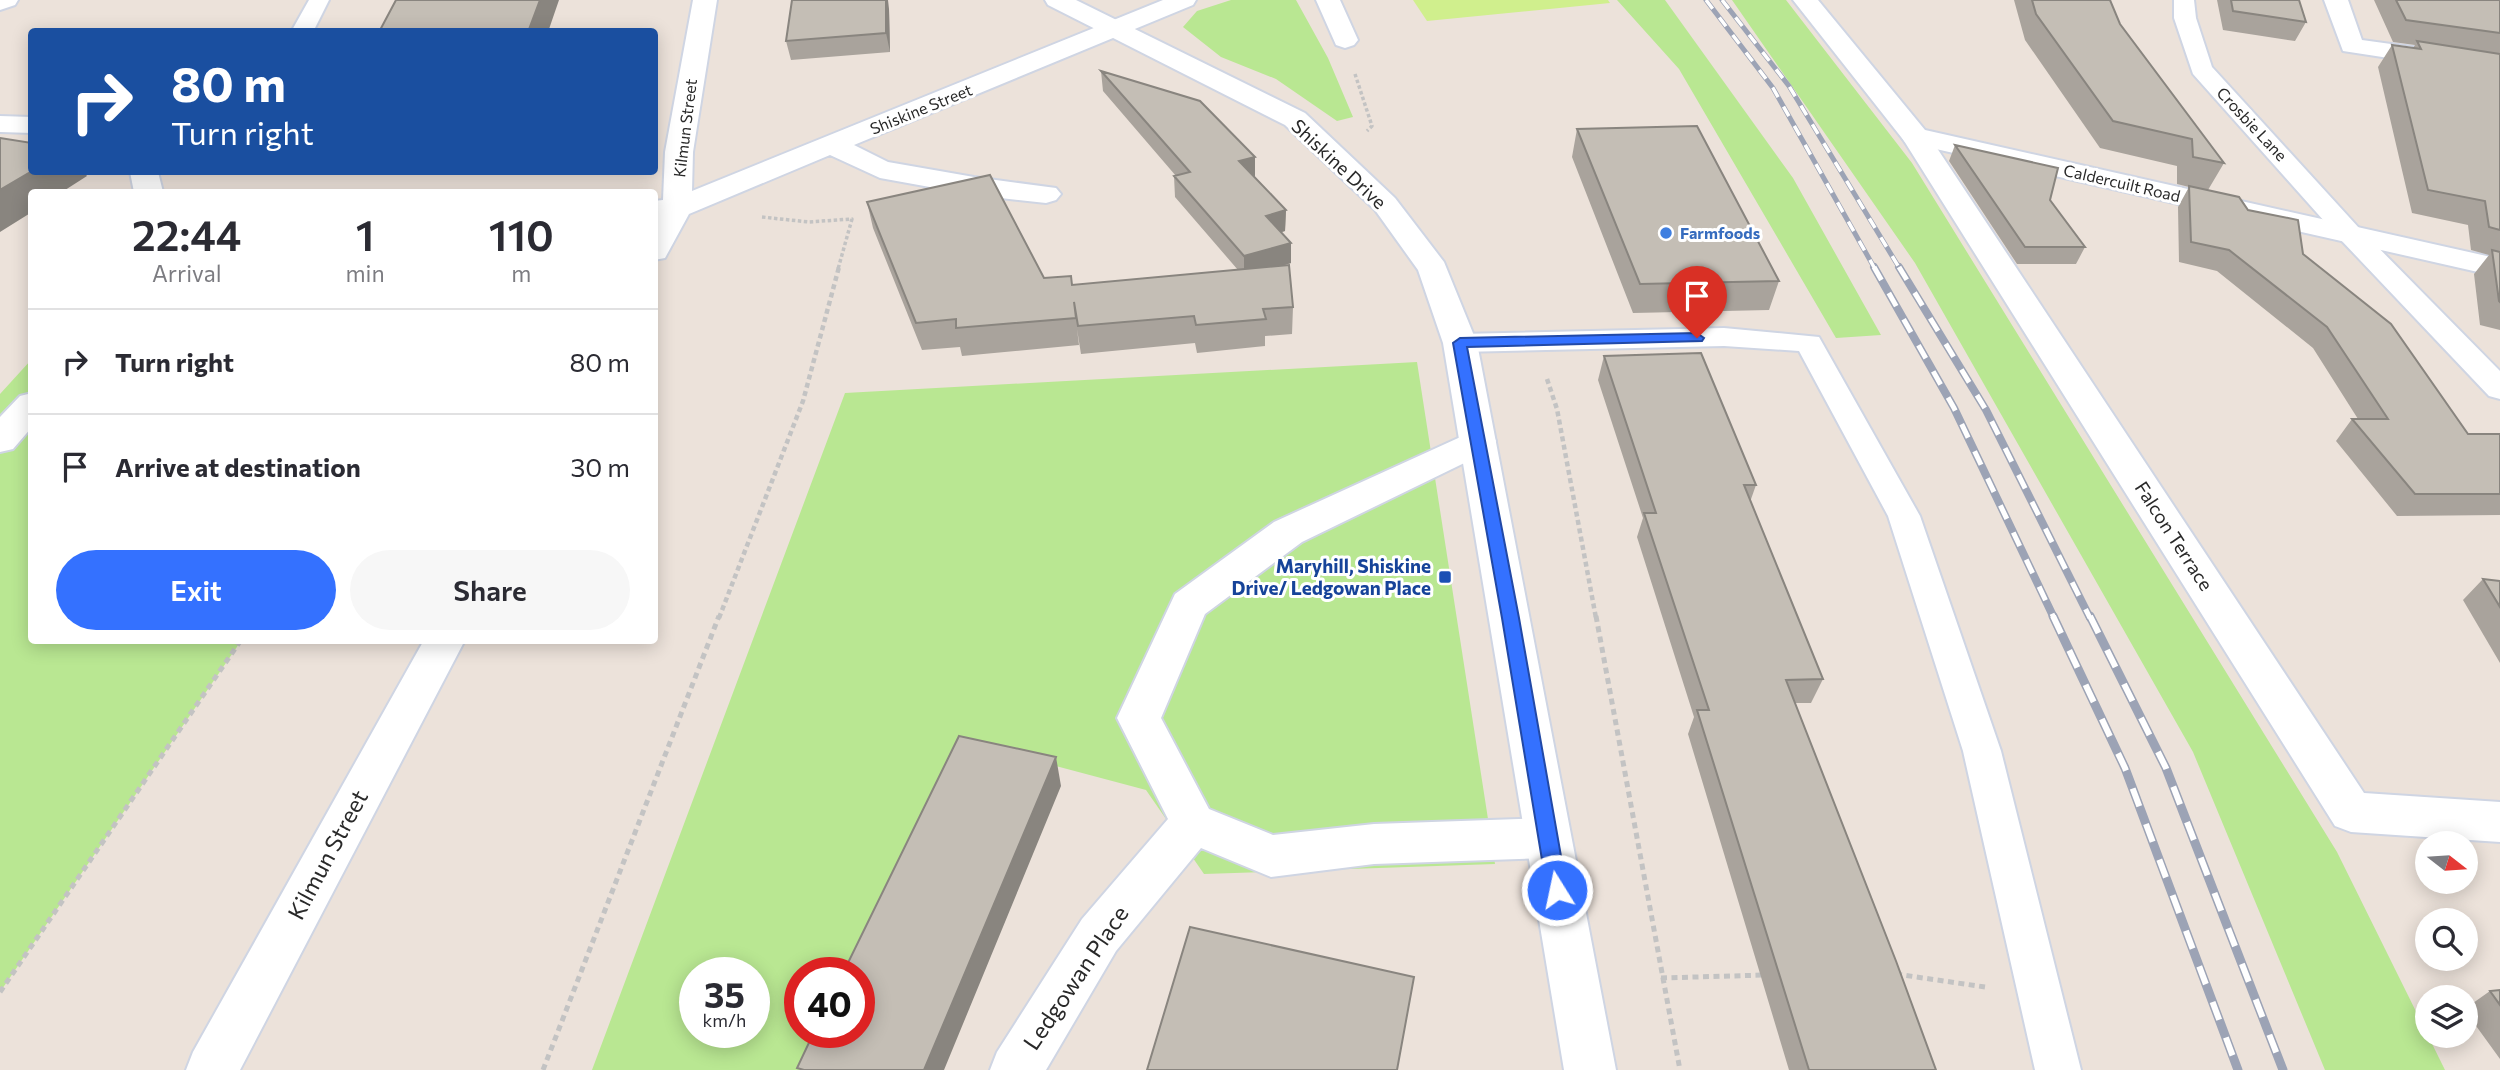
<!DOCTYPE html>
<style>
body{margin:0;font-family:Commissioner,sans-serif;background:#f7f7f7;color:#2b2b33;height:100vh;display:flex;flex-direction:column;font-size:26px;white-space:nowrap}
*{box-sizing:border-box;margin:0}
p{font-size:23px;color:#7c7c81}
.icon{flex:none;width:38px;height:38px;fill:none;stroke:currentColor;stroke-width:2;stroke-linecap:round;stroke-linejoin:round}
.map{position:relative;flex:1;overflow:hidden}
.panel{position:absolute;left:28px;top:189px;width:630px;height:455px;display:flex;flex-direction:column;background:#fff;border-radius:7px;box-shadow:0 4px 18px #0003}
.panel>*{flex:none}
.banner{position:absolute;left:28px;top:28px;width:630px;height:147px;border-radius:7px;box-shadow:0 4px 18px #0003;background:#1a4fa0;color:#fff;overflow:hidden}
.needle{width:46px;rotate:107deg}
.buttons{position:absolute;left:2415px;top:831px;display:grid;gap:14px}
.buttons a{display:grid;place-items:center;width:63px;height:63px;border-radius:50%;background:#fff;box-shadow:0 4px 18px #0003;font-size:35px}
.speed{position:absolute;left:679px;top:957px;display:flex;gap:14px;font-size:35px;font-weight:700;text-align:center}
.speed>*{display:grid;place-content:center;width:91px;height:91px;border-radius:50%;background:#fff;box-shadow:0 4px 18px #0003;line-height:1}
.speed small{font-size:18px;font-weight:400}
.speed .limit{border:10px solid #d22;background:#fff;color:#111}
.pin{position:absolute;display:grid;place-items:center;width:60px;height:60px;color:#fff;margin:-72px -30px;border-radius:50% 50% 50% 0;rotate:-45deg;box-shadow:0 0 7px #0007}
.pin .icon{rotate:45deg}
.me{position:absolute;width:77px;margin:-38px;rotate:350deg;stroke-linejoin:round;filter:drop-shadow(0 0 5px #0008)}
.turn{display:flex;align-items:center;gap:24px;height:147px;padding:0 28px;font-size:32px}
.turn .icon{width:91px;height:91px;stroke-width:2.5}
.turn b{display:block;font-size:49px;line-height:60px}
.eta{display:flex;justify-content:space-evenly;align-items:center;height:119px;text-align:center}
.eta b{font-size:42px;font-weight:600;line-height:49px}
.cta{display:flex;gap:14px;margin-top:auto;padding:14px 28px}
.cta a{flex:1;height:80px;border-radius:42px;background:#3471ff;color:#fff;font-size:28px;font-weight:600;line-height:80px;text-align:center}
.cta a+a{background:#f7f7f7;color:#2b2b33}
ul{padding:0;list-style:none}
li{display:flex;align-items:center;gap:21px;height:105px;padding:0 28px;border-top:2px solid #e1e1e2}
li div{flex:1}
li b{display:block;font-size:26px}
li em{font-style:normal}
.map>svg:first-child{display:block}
.green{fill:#b9e792;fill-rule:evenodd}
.pitch{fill:#d0ef8d}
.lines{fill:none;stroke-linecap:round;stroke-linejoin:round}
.lane-casing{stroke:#cfd5e3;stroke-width:4}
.street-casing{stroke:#cfd5e3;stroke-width:4}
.secondary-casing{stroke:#cfd5e3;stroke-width:4}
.path-far2{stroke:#c3c3c3;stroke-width:3.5;stroke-dasharray:3.5 2.5;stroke-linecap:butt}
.path-far1{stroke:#c3c3c3;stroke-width:4.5;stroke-dasharray:5 3.5;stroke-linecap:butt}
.path{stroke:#c3c3c3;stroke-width:5;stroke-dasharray:6 4.5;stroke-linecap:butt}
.lane{fill:#fff;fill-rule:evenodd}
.street{fill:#fff;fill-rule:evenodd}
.secondary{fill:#fff;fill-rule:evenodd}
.rail-far2-casing{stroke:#9ca3b5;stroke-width:5}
.rail-far1-casing{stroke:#9ca3b5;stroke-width:8}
.rail-casing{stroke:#9ca3b5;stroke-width:9}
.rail-far2{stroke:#fff;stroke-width:3.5;stroke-dasharray:11;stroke-linecap:butt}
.rail-far1{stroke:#fff;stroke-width:5;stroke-dasharray:15;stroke-linecap:butt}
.rail{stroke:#fff;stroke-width:6;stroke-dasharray:19;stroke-linecap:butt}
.wall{fill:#a9a39c}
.shaded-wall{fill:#89857f}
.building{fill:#c4beb5;stroke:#89857f;stroke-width:2}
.route{fill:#3471ff;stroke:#2249a6;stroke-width:2}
.shop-dot{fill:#3f7fe0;stroke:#fff;stroke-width:2.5}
.transit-dot{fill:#1a4fb4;stroke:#fff;stroke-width:2.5}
.labels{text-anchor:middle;stroke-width:6;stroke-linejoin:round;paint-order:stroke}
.far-street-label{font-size:16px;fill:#292929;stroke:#fff}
.far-shop-label{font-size:16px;font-weight:bold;fill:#366cbe;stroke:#fff;text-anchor:start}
.street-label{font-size:19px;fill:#292929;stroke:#fff}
.transit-label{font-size:19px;font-weight:bold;fill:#164399;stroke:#fff;text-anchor:end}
.near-street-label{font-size:23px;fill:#292929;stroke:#fff}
</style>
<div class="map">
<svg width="2500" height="1070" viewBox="0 0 2500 1070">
<rect width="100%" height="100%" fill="#ece2da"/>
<path class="green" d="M 1231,0 L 1296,0 L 1328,58 L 1353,117 L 1337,121 L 1276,79 L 1221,57 L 1183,27 L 1197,11 Z
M 1617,0 L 1665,0 L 1793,178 L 1881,335 L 1836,338 L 1679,69 Z
M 1732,0 L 1786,0 L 1912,163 L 2337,852 L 2445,1070 L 2325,1070 L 2193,752 L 1915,263 Z
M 31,360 L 32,640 L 241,641 L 0,992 L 0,394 Z
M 1417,362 L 1495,864 L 1204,874 L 1146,790 L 962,741 L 856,973 L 800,973 L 800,1032 L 829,1033 L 812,1070 L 592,1070 L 845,393 ZM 695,973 L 754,973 L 754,1032 L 695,1032 Z"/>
<path class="pitch" d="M 1413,0 L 1608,0 L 1610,3 L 1427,21 Z"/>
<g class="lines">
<defs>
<path id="lane" d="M 309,0 L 329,0 L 313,32 L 291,32 Z
M 2174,0 L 2194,0 L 2196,18 L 2212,67 L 2359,228 L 2500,371 L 2500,399 L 2489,396 L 2341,240 L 2193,74 L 2174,18 Z
M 1724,328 L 1819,337 L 1920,516 L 2001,751 L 2081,1070 L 2035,1070 L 1963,751 L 1888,516 L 1799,351 L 1724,346 L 1460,352 L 1450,349 L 1446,343 L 1450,337 L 1460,334 Z"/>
<path id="street" d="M 0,0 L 18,0 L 15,5 L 0,10 Z
M 693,0 L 717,0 L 693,152 L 692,191 L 1163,0 L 1196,0 L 1193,5 L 854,145 L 888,162 L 974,177 L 1056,188 L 1061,194 L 1056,200 L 1046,203 L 974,195 L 880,178 L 830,155 L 689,214 L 665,258 L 654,260 L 654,201 L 663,200 L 665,152 Z
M 1316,0 L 1340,0 L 1358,40 L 1354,45 L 1345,48 L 1336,45 Z
M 2324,0 L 2348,0 L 2362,40 L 2500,59 L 2500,75 L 2343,51 Z
M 0,116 L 32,117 L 32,133 L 0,132 Z
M 1915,128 L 1925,130 L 1929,136 L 2364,793 L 2500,802 L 2500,842 L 2351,832 L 2335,826 L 1901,136 L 1905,130 Z
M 130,172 L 158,172 L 163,192 L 134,192 Z
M 32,393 L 32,427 L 13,449 L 0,452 L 0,417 L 20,396 Z
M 1478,429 L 1491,432 L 1496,441 L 1491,450 L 1302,542 L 1205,614 L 1161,718 L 1209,809 L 1273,835 L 1374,824 L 1547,818 L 1563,824 L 1570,838 L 1563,852 L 1547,858 L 1374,864 L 1271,877 L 1201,848 L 1116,951 L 1046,1070 L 990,1070 L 997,1052 L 1082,919 L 1168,819 L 1117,718 L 1175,594 L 1274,522 Z
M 424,640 L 465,640 L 240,1070 L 186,1070 L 193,1052 Z"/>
<path id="secondary" d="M 1045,0 L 1076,0 L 1305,113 L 1395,198 L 1444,262 L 1477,343 L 1616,1070 L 1564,1070 L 1443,343 L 1418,270 L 1375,210 L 1285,125 L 1048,5 Z
M 1793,0 L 1818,0 L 1925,130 L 2500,259 L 2500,277 L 1905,142 Z"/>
</defs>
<use href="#lane" class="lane-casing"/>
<use href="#street" class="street-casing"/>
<use href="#secondary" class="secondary-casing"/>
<path class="path-far2" d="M 1355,74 L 1372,126 L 1367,131
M 762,217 L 809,222 L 852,219 L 838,269"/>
<path class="path-far1" d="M 1547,379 L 1557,409 L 1596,618
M 719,618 L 803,401 L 839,267"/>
<path class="path" d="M 1596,616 L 1680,1070
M 1896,974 L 1985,987
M 1661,978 L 1765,975
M 0,992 L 241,640
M 543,1070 L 719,616"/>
<use href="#lane" class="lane"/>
<use href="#street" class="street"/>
<use href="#secondary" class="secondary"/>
<defs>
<path id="rail-far2" d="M 1706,0 L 1773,88 L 1875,269
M 1722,0 L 1789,86 L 1900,269"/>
<path id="rail-far1" d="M 1874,267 L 1954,408 L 2054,618
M 1899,267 L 1986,410 L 2090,618"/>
<path id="rail" d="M 2053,616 L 2125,768 L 2238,1070
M 2090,616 L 2166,768 L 2283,1070"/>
</defs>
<use href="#rail-far2" class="rail-far2-casing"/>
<use href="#rail-far1" class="rail-far1-casing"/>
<use href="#rail" class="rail-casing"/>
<use href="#rail-far2" class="rail-far2"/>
<use href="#rail-far1" class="rail-far1"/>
<use href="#rail" class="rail"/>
</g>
<path class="wall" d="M 2014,0 L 2110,0 L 2120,24 L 2224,163 L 2208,190 L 2248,210 L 2303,254 L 2468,434 L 2500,434 L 2500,515 L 2397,516 L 2336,441 L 2352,419 L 2358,419 L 2313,348 L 2217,271 L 2179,262 L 2178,207 L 2189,187 L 2177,184 L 2177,166 L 2100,148 L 2025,40 Z
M 2217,0 L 2299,0 L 2306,22 L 2295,41 L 2223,30 Z
M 2374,0 L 2500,0 L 2500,330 L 2480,325 L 2474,274 L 2489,255 L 2471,250 L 2468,225 L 2412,213 L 2378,67 L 2392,45 L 2413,48 L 2415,45 L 2393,42 Z
M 889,9 L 890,52 L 791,60 L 786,41 Z
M 1101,71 L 1255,177 L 1286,210 L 1285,231 L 1281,232 L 1291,263 L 1282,266 L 1293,307 L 1292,334 L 1265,336 L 1265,346 L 1197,353 L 1195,343 L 1081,354 L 1077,329 L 1079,345 L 962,356 L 960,347 L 922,350 L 873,228 L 867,202 L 1044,278 L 1072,285 L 1238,270 L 1175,197 L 1174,176 L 1176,176 L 1103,91 Z
M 1577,129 L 1779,281 L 1769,310 L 1633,313 L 1572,157 Z
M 1955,145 L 2050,200 L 2085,247 L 2076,264 L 2017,264 L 1949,161 Z
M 1604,356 L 1756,485 L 1750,502 L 1823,679 L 1811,703 L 1795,703 L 1936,1070 L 1789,1070 L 1688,734 L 1694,717 L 1637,537 L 1643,518 L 1598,380 Z
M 2483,579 L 2500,581 L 2500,663 L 2463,600 Z
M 2500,990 L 2500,1059 L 2466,1012 L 2466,1008 L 2490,991 Z"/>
<path class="shaded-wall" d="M 540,0 L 559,0 L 548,32 L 528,32 Z
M 886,0 L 888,0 L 889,9 L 890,52 L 886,33 Z
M 1255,157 L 1255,177 L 1239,181 L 1239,161 Z
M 32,171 L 84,172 L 87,176 L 62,192 L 32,192 L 32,212 L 0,232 L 0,190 Z
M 1286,210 L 1285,231 L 1266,237 L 1266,216 Z
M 1291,243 L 1291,263 L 1244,277 L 1244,256 Z
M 1056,757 L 1061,786 L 944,1070 L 924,1070 Z"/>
<path class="building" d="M 396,0 L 540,0 L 528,32 L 379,32 Z
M 792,0 L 886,0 L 886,33 L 786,41 Z
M 2032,0 L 2110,0 L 2120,24 L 2224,163 L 2193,157 L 2192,139 L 2113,121 L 2036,14 Z
M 2231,0 L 2299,0 L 2306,22 L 2233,11 Z
M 2396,0 L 2500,0 L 2500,33 L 2406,20 Z
M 2417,41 L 2500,54 L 2500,230 L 2489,227 L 2485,201 L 2428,190 L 2392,45 L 2421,49 Z
M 1101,71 L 1200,101 L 1255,157 L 1239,161 L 1286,210 L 1266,216 L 1291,243 L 1244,256 L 1174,176 L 1190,172 Z
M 1697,126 L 1779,281 L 1640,284 L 1577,129 Z
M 0,138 L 32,143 L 32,171 L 0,190 Z
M 1955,145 L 2058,168 L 2050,200 L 2085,247 L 2025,247 Z
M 990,175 L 1044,278 L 1071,276 L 1072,285 L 1289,265 L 1293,307 L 1263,309 L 1266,319 L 1196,325 L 1194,316 L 1078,326 L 1074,302 L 1076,318 L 956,328 L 956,319 L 916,323 L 867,202 Z
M 2189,186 L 2239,197 L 2248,210 L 2298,220 L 2303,254 L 2391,324 L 2468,434 L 2500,434 L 2500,494 L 2415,494 L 2352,419 L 2388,419 L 2327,327 L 2229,250 L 2191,242 Z
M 2492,250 L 2500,252 L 2500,302 L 2499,301 Z
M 1701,353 L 1756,485 L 1744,485 L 1823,679 L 1786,680 L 1896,961 L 1936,1070 L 1809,1070 L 1697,710 L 1709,710 L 1644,513 L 1656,513 L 1604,356 Z
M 2483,579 L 2500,581 L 2500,607 Z
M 959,736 L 1056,757 L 924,1070 L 804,1070 L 797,1068 L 814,1032 L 859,1032 L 859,973 L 843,973 Z
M 1190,927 L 1414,977 L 1397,1070 L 1147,1070 Z
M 2500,990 L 2500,1005 L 2490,991 Z"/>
<path class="route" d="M 1697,333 L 1704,338 L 1702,341 L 1467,347 L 1519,618 L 1567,890 L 1564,896 L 1557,899 L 1550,896 L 1547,890 L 1502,618 L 1453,343 L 1460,338 Z"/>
<circle class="shop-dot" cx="1666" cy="233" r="7"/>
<rect class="transit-dot" x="1438" y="570" width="14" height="14" rx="3.5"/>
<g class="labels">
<g class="far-street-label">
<text transform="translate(921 109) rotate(-22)" y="6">Shiskine Street</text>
<text transform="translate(2252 124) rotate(47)" y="6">Crosbie Lane</text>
<text transform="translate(685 128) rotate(-83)" y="6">Kilmun Street</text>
<text transform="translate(2122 183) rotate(13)" y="6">Caldercuilt Road</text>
</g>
<g class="far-shop-label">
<text x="1680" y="239">Farmfoods</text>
</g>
<g class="street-label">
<text transform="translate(1339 164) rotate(43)" y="7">Shiskine Drive</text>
<text transform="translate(2174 536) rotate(57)" y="7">Falcon Terrace</text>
</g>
<g class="transit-label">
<text x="1431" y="573">Maryhill, Shiskine<tspan x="1431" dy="22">Drive/ Ledgowan Place</tspan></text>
</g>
<g class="near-street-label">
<text transform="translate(328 855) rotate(-62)" y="8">Kilmun Street</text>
<text transform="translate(1076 978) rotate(-56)" y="8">Ledgowan Place</text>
</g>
</g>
</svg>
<div class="buttons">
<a><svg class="needle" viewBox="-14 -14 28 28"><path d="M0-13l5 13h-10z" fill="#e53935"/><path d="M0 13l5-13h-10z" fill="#7c7c81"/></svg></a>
<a><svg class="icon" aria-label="search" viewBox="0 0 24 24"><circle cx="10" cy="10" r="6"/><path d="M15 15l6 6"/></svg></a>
<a><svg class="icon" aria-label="layers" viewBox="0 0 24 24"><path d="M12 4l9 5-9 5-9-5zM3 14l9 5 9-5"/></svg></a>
</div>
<div class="speed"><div>35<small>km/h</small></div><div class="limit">40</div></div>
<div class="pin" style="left:1697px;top:338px;background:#d93025"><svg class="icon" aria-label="arrive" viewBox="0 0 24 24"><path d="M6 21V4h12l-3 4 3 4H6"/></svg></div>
<svg class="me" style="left:1557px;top:890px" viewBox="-20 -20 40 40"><circle r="17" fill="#3471ff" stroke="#fff" stroke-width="3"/><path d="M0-11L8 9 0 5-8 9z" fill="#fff"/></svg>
<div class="banner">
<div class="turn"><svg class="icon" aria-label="right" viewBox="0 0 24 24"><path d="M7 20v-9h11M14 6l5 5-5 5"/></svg><div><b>80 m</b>Turn right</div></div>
</div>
<section class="panel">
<div class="eta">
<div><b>22:44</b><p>Arrival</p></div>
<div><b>1</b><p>min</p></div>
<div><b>110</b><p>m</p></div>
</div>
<ul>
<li><svg class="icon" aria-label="right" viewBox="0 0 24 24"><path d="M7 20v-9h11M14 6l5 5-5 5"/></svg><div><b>Turn right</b></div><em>80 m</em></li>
<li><svg class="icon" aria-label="arrive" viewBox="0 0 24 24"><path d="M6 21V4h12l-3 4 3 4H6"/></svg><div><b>Arrive at destination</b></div><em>30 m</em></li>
</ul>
<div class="cta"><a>Exit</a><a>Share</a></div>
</section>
</div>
